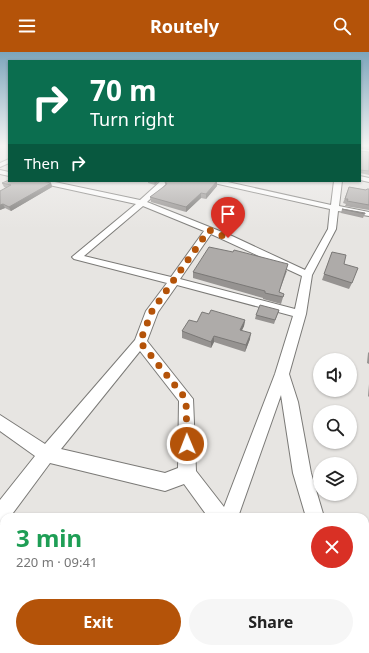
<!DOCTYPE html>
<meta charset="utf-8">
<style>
body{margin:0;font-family:"Noto Sans",sans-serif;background:#f6f6f6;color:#222;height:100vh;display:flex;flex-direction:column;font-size:15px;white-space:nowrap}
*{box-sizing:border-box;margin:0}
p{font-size:13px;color:#767676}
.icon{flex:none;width:22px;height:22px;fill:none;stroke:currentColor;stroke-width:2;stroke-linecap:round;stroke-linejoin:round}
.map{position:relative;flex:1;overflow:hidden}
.sheet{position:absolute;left:0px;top:461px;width:369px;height:140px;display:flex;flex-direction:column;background:#fff;border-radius:12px 12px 0 0;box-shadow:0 1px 3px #0004}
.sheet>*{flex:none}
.hud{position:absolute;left:8px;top:8px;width:353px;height:122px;border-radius:0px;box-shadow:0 1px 3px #0004;background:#0b6e4f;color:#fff;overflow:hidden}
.fabs{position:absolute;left:313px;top:301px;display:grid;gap:8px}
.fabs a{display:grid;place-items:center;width:44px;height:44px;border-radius:50%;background:#fff;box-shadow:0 1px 3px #0004;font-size:20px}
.pin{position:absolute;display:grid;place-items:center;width:34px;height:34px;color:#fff;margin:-41px -17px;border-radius:50% 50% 50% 0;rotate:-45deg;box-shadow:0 0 4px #0007}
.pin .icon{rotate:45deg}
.me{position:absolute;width:44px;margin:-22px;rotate:359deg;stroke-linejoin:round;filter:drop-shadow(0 0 3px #0008)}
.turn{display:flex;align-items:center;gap:14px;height:84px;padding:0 16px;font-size:18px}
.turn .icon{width:52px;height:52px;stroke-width:2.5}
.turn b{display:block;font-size:28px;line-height:34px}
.then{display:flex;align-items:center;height:38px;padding:0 16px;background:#0003;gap:8px;font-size:15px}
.round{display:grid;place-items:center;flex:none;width:42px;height:42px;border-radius:21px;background:#f6f6f6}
.headline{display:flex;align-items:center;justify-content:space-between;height:68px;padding:0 16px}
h1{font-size:24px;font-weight:700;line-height:30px;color:#1e9e55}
.primary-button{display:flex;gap:8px;margin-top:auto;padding:8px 16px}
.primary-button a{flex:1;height:46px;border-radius:24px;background:#b45309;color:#fff;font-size:16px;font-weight:700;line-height:46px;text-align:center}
.primary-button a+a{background:#f6f6f6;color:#222}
header{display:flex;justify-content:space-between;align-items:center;height:52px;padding:0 16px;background:#b45309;color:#fff;font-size:18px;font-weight:700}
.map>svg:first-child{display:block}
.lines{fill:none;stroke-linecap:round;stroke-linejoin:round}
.minor-casing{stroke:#7b7a77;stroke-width:2}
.minor{fill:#fff;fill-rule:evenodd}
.wall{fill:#969391}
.shaded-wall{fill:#7a7876}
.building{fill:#aeaba9;stroke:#7a7876}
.route{stroke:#b45309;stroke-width:7;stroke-dasharray:0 12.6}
</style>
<header><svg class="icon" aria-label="menu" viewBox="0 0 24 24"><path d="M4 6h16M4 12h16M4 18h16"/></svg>Routely<svg class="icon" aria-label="search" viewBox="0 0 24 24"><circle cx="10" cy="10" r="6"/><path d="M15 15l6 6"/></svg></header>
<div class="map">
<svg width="369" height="601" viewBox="0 0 369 601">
<rect width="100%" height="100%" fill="#e7e5e2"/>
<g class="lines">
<defs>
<path id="minor" d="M 360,97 L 369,98 L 369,102 L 360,101 Z
M 9,107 L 9,111 L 0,115 L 0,111 Z
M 0,118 L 9,120 L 9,124 L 0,122 Z
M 360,124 L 369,126 L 369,130 L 360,128 Z
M 36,129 L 50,129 L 140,148 L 161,129 L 169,129 L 147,150 L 232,184 L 305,218 L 328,177 L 330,157 L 214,131 L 210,129 L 223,129 L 331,153 L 334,129 L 342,129 L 339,154 L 369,160 L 369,164 L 338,159 L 336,177 L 312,223 L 306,262 L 289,322 L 298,350 L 311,421 L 324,465 L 306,465 L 293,421 L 281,343 L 238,465 L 208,465 L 184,432 L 165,439 L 50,411 L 10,465 L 4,465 L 4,471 L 0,472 L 0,448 L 35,404 L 0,379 L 0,363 L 45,392 L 135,288 L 146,259 L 167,231 L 74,207 L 72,205 L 136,152 L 40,131 ZM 143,154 L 204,179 L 171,225 L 84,204 ZM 211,182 L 302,224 L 295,257 L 180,227 ZM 177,233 L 293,264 L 275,322 L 224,455 L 196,419 L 193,347 L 147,289 L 158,260 ZM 140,299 L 179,349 L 178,416 L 165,421 L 61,397 Z
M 365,593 L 368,601 L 328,601 L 326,597 L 365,597 Z
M 175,597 L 199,597 L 198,601 L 174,601 Z"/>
</defs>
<use href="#minor" class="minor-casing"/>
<use href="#minor" class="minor"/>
</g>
<path class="wall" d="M 360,93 L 369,93 L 369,97 L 360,96 Z
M 360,99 L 369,100 L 369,123 L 360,121 Z
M 148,129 L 159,129 L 155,133 L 148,131 Z
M 217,129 L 217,134 L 206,147 L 201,146 L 186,160 L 151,150 L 150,145 L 165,134 L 165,131 Z
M 2,131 L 51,131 L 52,135 L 11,159 L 5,156 L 0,158 L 6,136 L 4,135 Z
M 349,135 L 366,138 L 369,137 L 369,158 L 345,154 L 346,152 L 343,151 Z
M 342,157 L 365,161 L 363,166 L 341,161 Z
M 332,200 L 344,212 L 352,231 L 349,237 L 322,228 Z
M 287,219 L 279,240 L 284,242 L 281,252 L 263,247 L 263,246 L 193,226 L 193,220 Z
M 279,258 L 274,272 L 255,267 L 256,263 Z
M 209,262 L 245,268 L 244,274 L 242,278 L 250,287 L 245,300 L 214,290 L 211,296 L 182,286 L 182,279 Z
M 369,300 L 369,312 L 367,311 L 368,301 Z
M 369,332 L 369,345 L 368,344 Z"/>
<path class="shaded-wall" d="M 154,129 L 159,129 L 155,133 Z
M 217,129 L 217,134 L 206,147 L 206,142 Z
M 51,131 L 52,135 L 11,159 L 9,155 Z
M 201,141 L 201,146 L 186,160 L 186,155 Z
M 3,152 L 5,156 L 0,158 L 0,153 Z
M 245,268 L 244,274 L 239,284 L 240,278 Z
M 251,281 L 250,287 L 245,300 L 246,293 Z
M 214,284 L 214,290 L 211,296 L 211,290 Z"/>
<path class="building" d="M 360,93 L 360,98 L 360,93 L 369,93 L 369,94 Z
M 360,99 L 369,100 L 369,119 L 360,118 Z
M 9,128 L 9,129 L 42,129 L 51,131 L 9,155 L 3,152 L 0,153 L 0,139 L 11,133 L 2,131 Z
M 166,129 L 217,129 L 206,142 L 201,141 L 186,155 L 150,145 L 166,133 L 167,131 L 165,131 Z
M 349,135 L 366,138 L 367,137 L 369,137 L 369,153 L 347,149 L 348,147 L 345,147 Z
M 342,157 L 365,161 L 365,162 Z
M 209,195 L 233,200 L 234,198 L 288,212 L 279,240 L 284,242 L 283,245 L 265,241 L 265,239 L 193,220 Z
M 332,200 L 346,203 L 344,212 L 358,216 L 352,231 L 324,222 Z
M 260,253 L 279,258 L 275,268 L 256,263 Z
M 211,258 L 245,268 L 240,278 L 251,281 L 246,293 L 214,284 L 211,290 L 182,279 L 189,268 L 197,270 L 202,260 L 209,262 Z"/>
<linearGradient id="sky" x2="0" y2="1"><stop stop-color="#7ca5bb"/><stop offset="0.53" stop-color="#f4f3f2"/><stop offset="1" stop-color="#f4f3f2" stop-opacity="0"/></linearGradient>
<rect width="369" height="177" fill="url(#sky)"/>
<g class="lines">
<path class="route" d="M 187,392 L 186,347 L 140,290 L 152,259 L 209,178 L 228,186"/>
</g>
</svg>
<div class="fabs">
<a><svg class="icon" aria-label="sound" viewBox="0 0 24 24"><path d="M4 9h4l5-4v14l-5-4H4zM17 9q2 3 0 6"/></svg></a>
<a><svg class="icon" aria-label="search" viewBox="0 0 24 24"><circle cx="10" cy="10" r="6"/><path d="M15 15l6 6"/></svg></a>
<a><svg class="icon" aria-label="layers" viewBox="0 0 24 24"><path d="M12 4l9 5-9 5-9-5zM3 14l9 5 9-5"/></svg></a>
</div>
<div class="pin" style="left:228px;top:186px;background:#d93025"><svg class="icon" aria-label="arrive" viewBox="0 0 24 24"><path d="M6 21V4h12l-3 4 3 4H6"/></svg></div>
<svg class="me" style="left:187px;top:392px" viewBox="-20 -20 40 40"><circle r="17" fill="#b45309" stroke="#fff" stroke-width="3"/><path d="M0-11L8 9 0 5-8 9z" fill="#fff"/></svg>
<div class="hud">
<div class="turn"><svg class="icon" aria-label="right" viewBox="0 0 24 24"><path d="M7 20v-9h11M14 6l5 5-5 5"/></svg><div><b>70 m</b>Turn right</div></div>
<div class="then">Then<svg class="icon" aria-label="right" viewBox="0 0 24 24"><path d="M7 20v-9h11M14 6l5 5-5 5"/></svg></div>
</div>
<section class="sheet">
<div class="headline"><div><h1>3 min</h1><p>220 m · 09:41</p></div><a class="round" style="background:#d93025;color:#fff"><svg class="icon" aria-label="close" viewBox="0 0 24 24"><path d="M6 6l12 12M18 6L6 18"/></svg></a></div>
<div class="primary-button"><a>Exit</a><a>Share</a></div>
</section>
</div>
